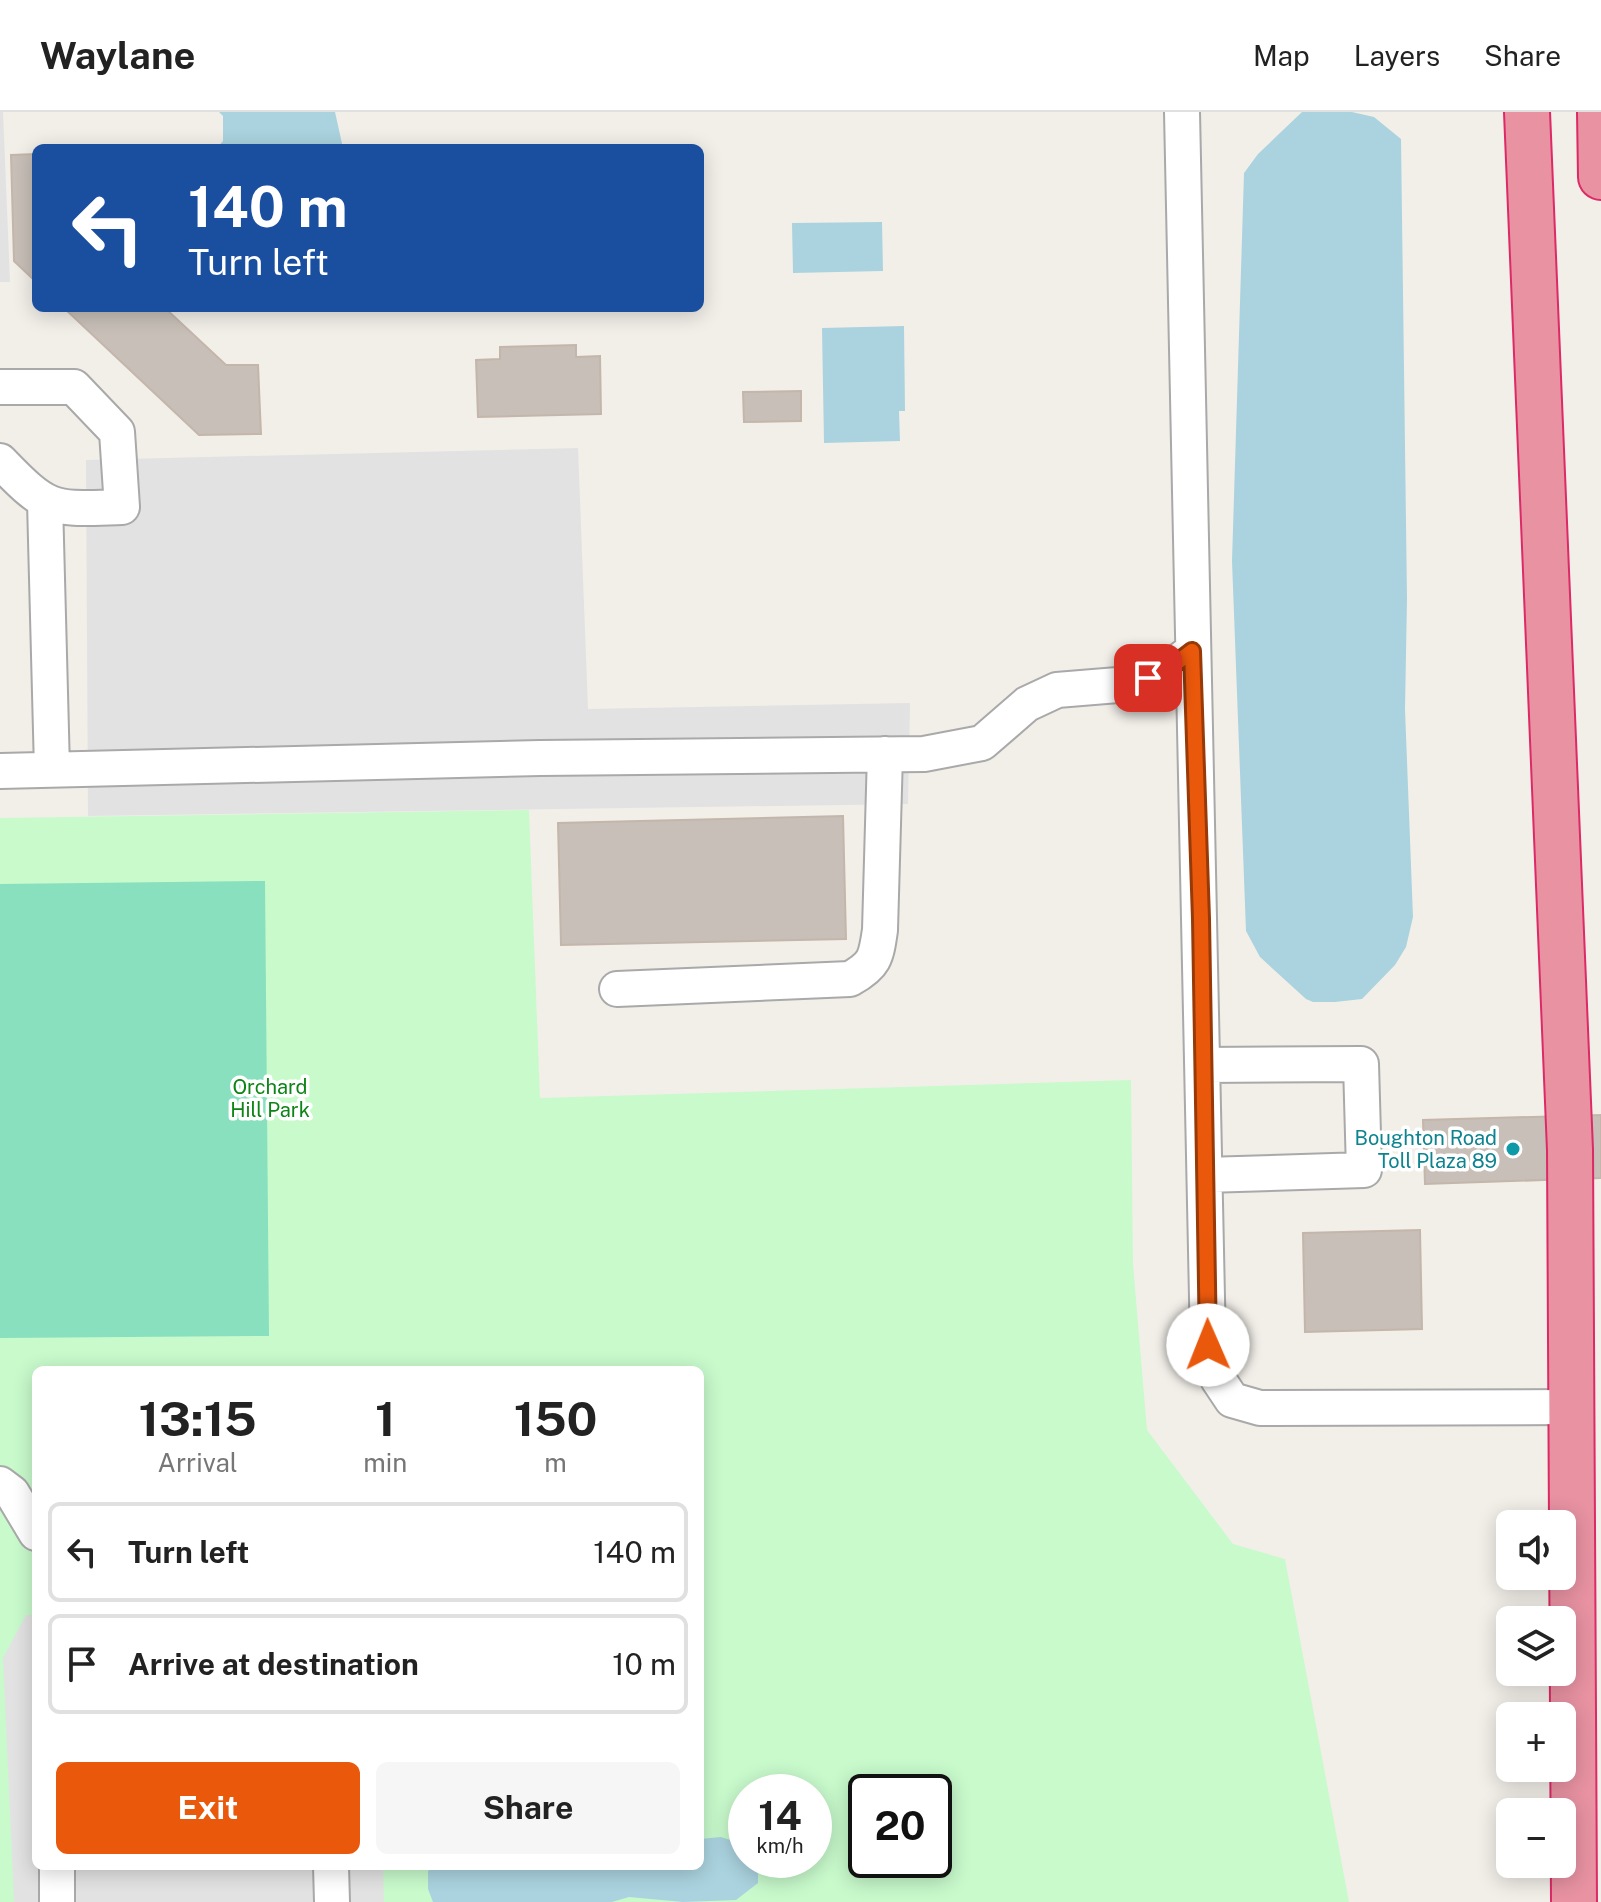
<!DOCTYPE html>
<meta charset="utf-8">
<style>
body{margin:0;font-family:"Public Sans",sans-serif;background:#f6f6f6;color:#222;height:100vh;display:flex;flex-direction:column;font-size:30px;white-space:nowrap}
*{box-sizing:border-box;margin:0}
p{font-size:26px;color:#767676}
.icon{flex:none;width:44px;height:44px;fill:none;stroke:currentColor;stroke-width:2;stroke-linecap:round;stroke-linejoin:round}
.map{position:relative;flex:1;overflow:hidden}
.panel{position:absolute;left:32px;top:1254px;width:672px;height:504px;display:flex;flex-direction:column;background:#fff;border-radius:12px;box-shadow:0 4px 20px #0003}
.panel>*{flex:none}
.banner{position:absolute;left:32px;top:32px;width:672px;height:168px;border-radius:12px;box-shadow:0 4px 20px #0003;background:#1a4fa0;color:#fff;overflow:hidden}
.controls{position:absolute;left:1496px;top:1398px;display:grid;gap:16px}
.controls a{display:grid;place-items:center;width:80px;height:80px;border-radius:12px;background:#fff;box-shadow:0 4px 20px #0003;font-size:40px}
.speed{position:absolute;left:728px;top:1662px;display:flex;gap:16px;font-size:40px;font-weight:700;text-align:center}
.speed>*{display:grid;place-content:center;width:104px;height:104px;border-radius:50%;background:#fff;box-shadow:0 4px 20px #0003;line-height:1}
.speed small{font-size:20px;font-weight:400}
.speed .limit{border:4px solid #111;border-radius:12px;background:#fff;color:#111}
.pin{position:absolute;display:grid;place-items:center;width:68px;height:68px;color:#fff;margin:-34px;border-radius:16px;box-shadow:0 4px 12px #0006}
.me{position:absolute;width:88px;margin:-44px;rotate:359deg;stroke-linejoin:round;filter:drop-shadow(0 0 6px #0008)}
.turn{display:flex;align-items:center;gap:28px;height:168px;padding:0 24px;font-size:36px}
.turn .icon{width:104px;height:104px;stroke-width:2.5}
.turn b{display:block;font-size:56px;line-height:68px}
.eta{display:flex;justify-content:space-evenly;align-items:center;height:136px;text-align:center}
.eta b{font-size:48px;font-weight:700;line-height:56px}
.primary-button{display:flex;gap:16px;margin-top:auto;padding:16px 24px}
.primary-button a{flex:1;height:92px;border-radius:12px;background:#ea580c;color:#fff;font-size:32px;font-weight:700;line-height:92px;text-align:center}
.primary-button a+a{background:#f6f6f6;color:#222}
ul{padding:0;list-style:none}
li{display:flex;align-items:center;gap:24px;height:100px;margin:0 16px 12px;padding:0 8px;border:4px solid #e0e0e0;border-radius:12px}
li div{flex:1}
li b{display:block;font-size:30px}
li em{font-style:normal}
header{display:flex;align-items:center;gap:48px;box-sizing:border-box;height:112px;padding:0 40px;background:#fff;border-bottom:2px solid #e0e0e0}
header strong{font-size:38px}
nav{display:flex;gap:44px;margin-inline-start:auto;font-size:28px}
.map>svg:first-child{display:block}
.park{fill:#c8facc;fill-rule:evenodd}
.pitch{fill:#88e0be}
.parking{fill:#e2e2e2}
.water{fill:#aad3df}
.building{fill:#c7bfb8;stroke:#c4b6ab;stroke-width:2}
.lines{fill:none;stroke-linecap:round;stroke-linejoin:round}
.minor-casing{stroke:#a9a9a9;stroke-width:38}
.highway-casing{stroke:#dc2a67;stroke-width:48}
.minor{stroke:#fff;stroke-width:34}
.highway{stroke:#e892a2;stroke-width:44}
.route-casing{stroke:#983908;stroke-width:20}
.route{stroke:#ea580c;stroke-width:14}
.culture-dot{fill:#0f9aa8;stroke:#fff;stroke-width:3}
.labels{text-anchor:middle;stroke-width:7;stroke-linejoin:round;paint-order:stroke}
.park-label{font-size:20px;fill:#0c8416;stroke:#fff}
.culture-label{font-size:20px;fill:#0d838f;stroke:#fff;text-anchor:end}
</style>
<header>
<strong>Waylane</strong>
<nav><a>Map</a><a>Layers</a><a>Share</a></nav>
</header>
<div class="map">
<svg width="1601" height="1790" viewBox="0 0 1601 1790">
<rect width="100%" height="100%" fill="#f2efe9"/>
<path class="park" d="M 529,698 L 540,986 L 1131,968 L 1133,1152 L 1147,1318 L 1233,1432 L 1285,1447 L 1349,1790 L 0,1790 L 0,706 ZM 36,1258 L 700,1258 L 700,1754 L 36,1754 ZM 746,1680 L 814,1680 L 814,1748 L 746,1748 ZM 866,1680 L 934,1680 L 934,1748 L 866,1748 Z"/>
<path class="pitch" d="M 265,769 L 269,1224 L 0,1226 L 0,772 Z"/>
<path class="parking" d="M 0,0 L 3,0 L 10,170 L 0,170 Z
M 578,336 L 588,597 L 910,591 L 908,692 L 88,704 L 86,348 Z
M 26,1503 L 36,1503 L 36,1754 L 383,1754 L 384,1790 L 14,1790 L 3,1546 Z"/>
<path class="water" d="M 219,0 L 335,0 L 343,36 L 217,36 L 223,29 L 223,4 Z
M 1302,0 L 1352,0 L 1374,5 L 1401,27 L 1407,487 L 1405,597 L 1413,805 L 1406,835 L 1395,853 L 1362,887 L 1335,890 L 1313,890 L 1306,887 L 1260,845 L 1246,819 L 1232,449 L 1244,61 L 1258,42 Z
M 882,110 L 883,159 L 793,161 L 792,111 Z
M 904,214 L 905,299 L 899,299 L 900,329 L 824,331 L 822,216 Z
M 721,1725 L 746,1733 L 746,1748 L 754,1748 L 758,1755 L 758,1771 L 736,1788 L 683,1790 L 629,1785 L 612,1790 L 433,1790 L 428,1777 L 428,1759 L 433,1754 L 700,1754 L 700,1727 Z"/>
<path class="building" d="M 36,42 L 36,170 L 14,149 L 11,43 Z
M 64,196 L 165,196 L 226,253 L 258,253 L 261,322 L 199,323 Z
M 576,233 L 576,245 L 600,244 L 601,302 L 478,305 L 476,248 L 500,247 L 500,235 Z
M 801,279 L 801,309 L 744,310 L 743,280 Z
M 843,704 L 846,827 L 561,833 L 558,711 Z
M 1601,1003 L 1601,1066 L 1425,1072 L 1423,1008 Z
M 1420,1118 L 1422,1217 L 1305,1220 L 1303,1121 Z"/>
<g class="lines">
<defs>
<path id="minor" d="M 1182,0 L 1208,1233 L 1218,1267 L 1232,1288 L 1260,1296 L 1572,1295
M 0,275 L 74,275 L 117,320 L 122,395 C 52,397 50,401 0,349
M 45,390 L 52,657
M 0,659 L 540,646 L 924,642 L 982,631 L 1027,592 L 1057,578 L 1130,572 L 1166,559 L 1192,539
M 617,877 L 850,867 C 875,853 876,846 880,818 L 885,642
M 1203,953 L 1361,952 L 1364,1058 L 1205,1063
M 0,1372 L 12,1381 L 36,1421
M 57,1754 L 57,1790
M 331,1754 L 332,1790"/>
<path id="highway" d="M 1527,0 L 1570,1038 L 1574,1790
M 1600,0 L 1601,65"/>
</defs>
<use href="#minor" class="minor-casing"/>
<use href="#highway" class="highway-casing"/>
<use href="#minor" class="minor"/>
<use href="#highway" class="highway"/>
</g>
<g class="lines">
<defs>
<path id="route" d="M 1148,566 L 1166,559 L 1192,539 L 1201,807 L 1208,1233"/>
</defs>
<use href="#route" class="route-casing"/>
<use href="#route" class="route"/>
</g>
<circle class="culture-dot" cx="1513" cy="1037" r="8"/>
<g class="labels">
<g class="park-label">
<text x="270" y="982">Orchard<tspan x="270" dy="23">Hill Park</tspan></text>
</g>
<g class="culture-label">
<text x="1497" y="1033">Boughton Road<tspan x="1497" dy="23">Toll Plaza 89</tspan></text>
</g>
</g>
</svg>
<div class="controls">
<a><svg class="icon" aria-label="sound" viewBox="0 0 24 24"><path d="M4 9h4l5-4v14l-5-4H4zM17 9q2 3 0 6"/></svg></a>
<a><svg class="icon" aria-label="layers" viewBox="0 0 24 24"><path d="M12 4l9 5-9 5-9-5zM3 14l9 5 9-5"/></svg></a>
<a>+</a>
<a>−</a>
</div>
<div class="speed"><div>14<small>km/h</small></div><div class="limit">20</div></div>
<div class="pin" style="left:1148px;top:566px;background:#d93025"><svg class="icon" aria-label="arrive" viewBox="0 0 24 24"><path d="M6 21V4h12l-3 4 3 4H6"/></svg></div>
<svg class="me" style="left:1208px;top:1233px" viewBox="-20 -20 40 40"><circle r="19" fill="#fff"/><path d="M0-13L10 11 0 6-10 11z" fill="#ea580c"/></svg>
<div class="banner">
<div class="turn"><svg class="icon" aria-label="left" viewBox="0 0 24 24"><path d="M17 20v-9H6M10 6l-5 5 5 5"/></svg><div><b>140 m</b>Turn left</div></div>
</div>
<section class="panel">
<div class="eta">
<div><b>13:15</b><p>Arrival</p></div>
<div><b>1</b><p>min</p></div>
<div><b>150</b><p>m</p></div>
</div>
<ul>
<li><svg class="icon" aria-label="left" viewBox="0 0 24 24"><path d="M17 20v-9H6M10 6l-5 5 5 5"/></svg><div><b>Turn left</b></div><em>140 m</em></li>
<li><svg class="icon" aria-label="arrive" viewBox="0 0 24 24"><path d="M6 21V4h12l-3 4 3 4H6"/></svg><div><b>Arrive at destination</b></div><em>10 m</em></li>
</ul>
<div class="primary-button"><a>Exit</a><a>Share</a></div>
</section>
</div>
